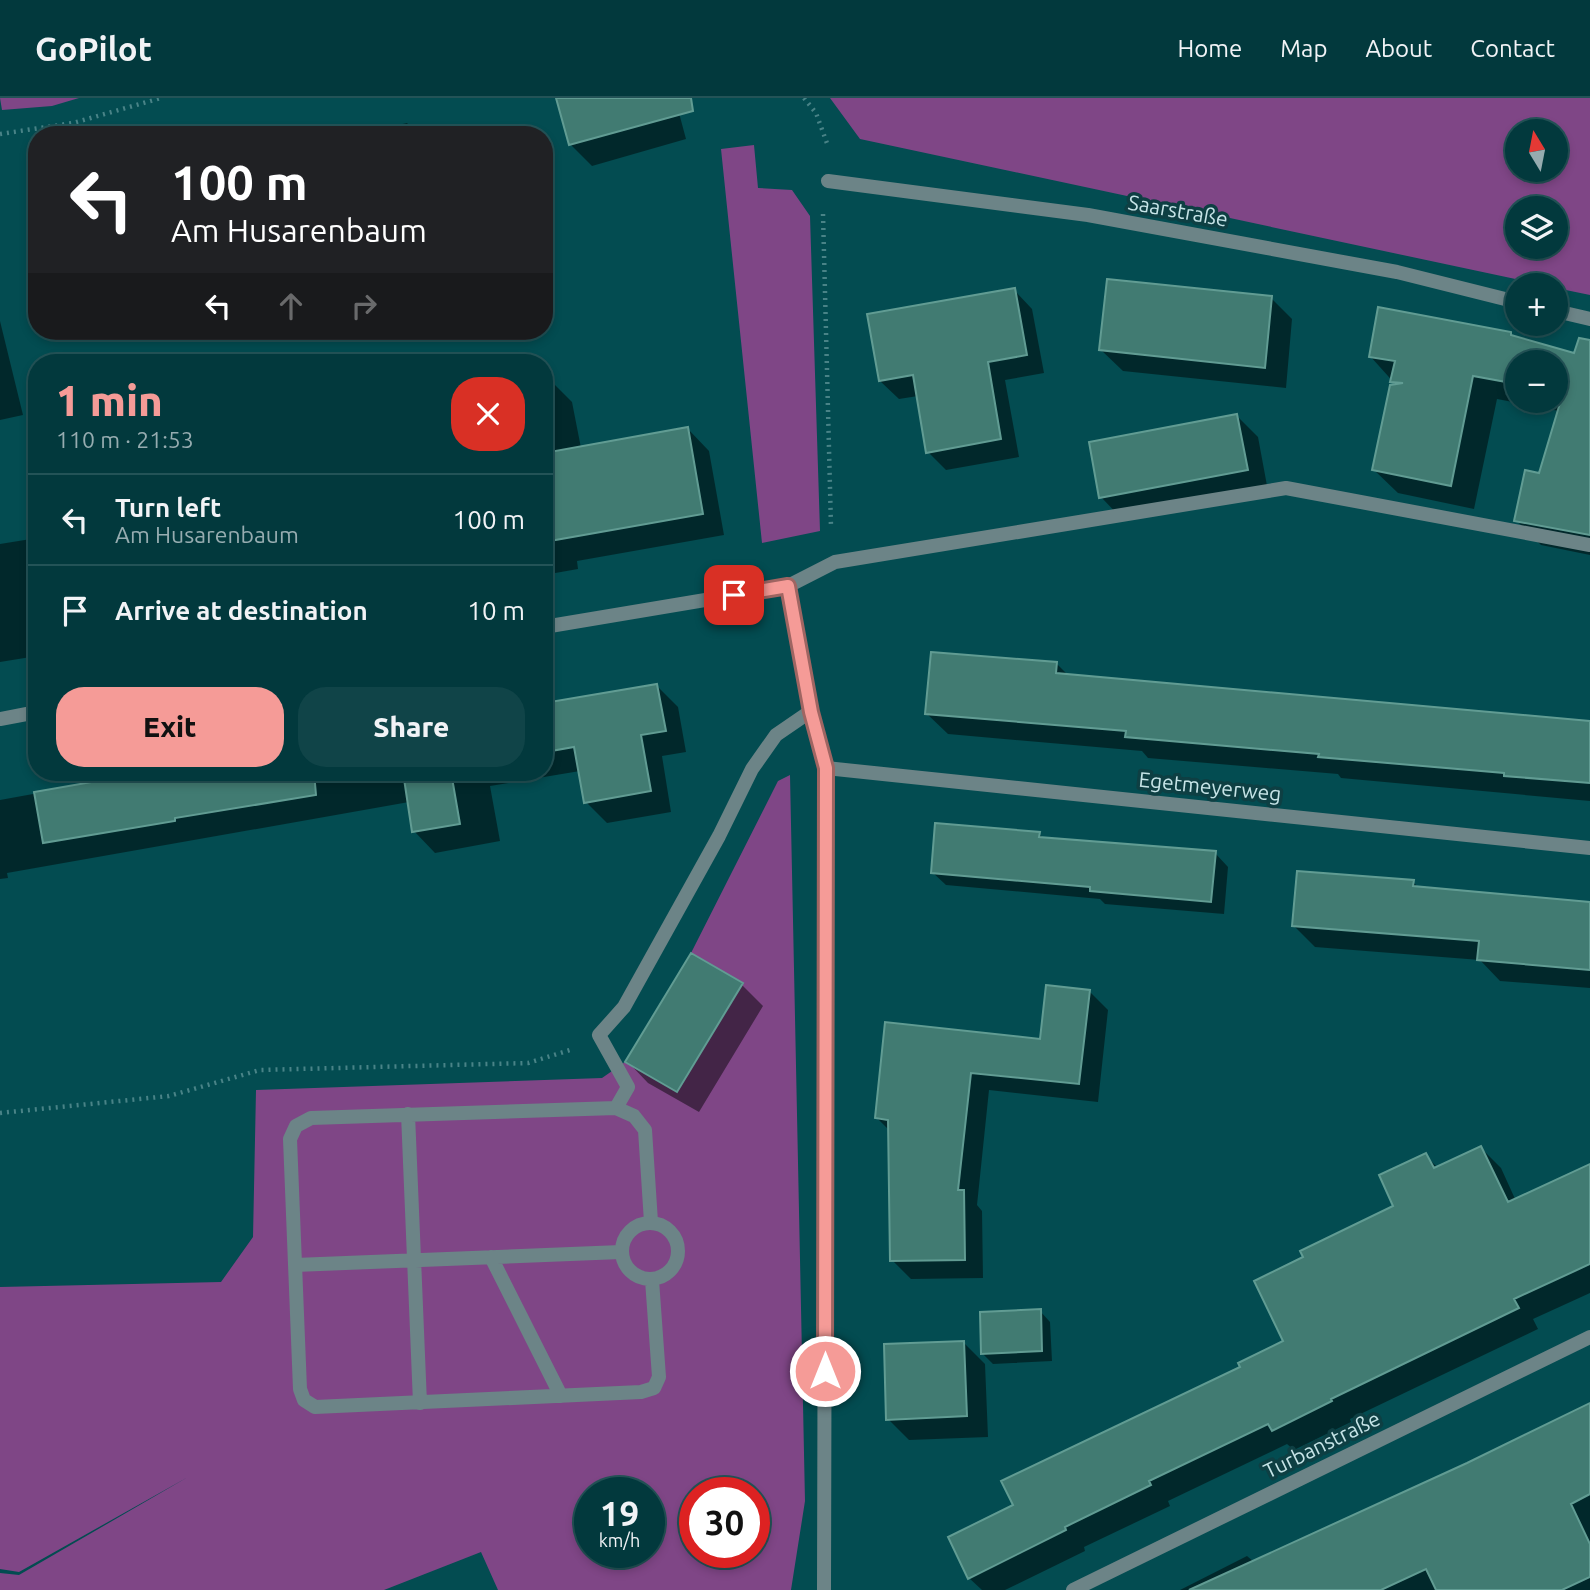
<!DOCTYPE html>
<meta charset="utf-8">
<style>
body{margin:0;font-family:Ubuntu,sans-serif;background:#104448;color:#f1f3f6;height:100vh;display:flex;flex-direction:column;font-size:26px;white-space:nowrap}
*{box-sizing:border-box;margin:0}
p{font-size:23px;color:#96acb0}
.icon{flex:none;width:38px;height:38px;fill:none;stroke:currentColor;stroke-width:2;stroke-linecap:round;stroke-linejoin:round}
.map{position:relative;flex:1;overflow:hidden}
.drawer{position:absolute;left:28px;top:256px;width:525px;height:427px;display:flex;flex-direction:column;background:#02393d;border-radius:28px;box-shadow:0 4px 10px #0003,0 0 0 2px #235357}
.drawer>*{flex:none}
.top-card{position:absolute;left:28px;top:28px;width:525px;height:214px;border-radius:28px;box-shadow:0 4px 10px #0003,0 0 0 2px #235357;background:#202124;color:#fff;overflow:hidden}
.needle{width:46px;rotate:350deg}
.tools{position:absolute;left:1505px;top:21px;display:grid;gap:14px}
.tools a{display:grid;place-items:center;width:63px;height:63px;border-radius:50%;background:#02393d;box-shadow:0 4px 10px #0003,0 0 0 2px #235357;font-size:35px}
.speed{position:absolute;left:574px;top:1379px;display:flex;gap:14px;font-size:35px;font-weight:700;text-align:center}
.speed>*{display:grid;place-content:center;width:91px;height:91px;border-radius:50%;background:#02393d;box-shadow:0 4px 10px #0003,0 0 0 2px #235357;line-height:1}
.speed small{font-size:18px;font-weight:400}
.speed .limit{border:10px solid #d22;background:#fff;color:#111}
.pin{position:absolute;display:grid;place-items:center;width:60px;height:60px;color:#fff;margin:-30px;border-radius:14px;box-shadow:0 4px 10px #0006}
.me{position:absolute;width:77px;margin:-38px;rotate:0deg;stroke-linejoin:round;filter:drop-shadow(0 0 5px #0008)}
.turn{display:flex;align-items:center;gap:24px;height:147px;padding:0 28px;font-size:32px}
.turn .icon{width:91px;height:91px;stroke-width:2.5}
.turn b{display:block;font-size:49px;line-height:60px}
.lanes{display:flex;align-items:center;height:66px;padding:0 28px;background:#0003;justify-content:center;gap:35px;direction:ltr}
.lanes .off{opacity:.35}
.round{display:grid;place-items:center;flex:none;width:74px;height:74px;border-radius:28px;background:#104448}
.summary{display:flex;align-items:center;justify-content:space-between;height:119px;padding:0 28px}
h1{font-size:42px;font-weight:800;line-height:52px;color:#f59b97}
.cta{display:flex;gap:14px;margin-top:auto;padding:14px 28px}
.cta a{flex:1;height:80px;border-radius:28px;background:#f59b97;color:#111;font-size:28px;font-weight:800;line-height:80px;text-align:center}
.cta a+a{background:#104448;color:#f1f3f6}
ul{padding:0;list-style:none}
li{display:flex;align-items:center;gap:21px;height:91px;padding:0 28px;border-top:2px solid #235357}
li div{flex:1}
li b{display:block;font-size:26px}
li em{font-style:normal}
header{display:flex;align-items:center;gap:42px;box-sizing:border-box;height:98px;padding:0 35px;background:#02393d;border-bottom:2px solid #235357}
header strong{font-size:33px}
nav{display:flex;gap:38px;margin-inline-start:auto;font-size:24px}
.map>svg:first-child{display:block}
.green{fill:#7f4686;fill-rule:evenodd}
.shadow{fill:#0007;fill-rule:evenodd}
.building{fill:#417b72;stroke:#619c93;stroke-width:2}
.lines{fill:none;stroke-linecap:round;stroke-linejoin:round}
.path{stroke:#498387;stroke-width:4.5;stroke-dasharray:2 5;stroke-linecap:butt}
.lane{stroke:#6c8487;stroke-width:14}
.street{stroke:#6c8487;stroke-width:14}
.route-casing{stroke:#9f6562;stroke-width:18}
.route{stroke:#f59b97;stroke-width:12}
.labels{text-anchor:middle;stroke-width:7;stroke-linejoin:round;paint-order:stroke}
.street-label{font-size:21px;fill:#c6e4e7;stroke:#0e3f43}
</style>
<header>
<strong>GoPilot</strong>
<nav><a>Home</a><a>Map</a><a>About</a><a>Contact</a></nav>
</header>
<div class="map">
<svg width="1590" height="1492" viewBox="0 0 1590 1492">
<rect width="100%" height="100%" fill="#034c51"/>
<path class="green" d="M 0,0 L 79,0 L 52,8 L 2,12 Z
M 830,0 L 1590,0 L 1590,197 L 1556,190 L 1556,187 L 1543,187 L 860,41 ZM 1517,33 L 1556,33 L 1556,72 L 1517,72 ZM 1517,110 L 1556,110 L 1556,149 L 1517,149 Z
M 754,47 L 758,90 L 792,92 L 810,118 L 820,433 L 762,445 L 721,51 Z
M 790,677 L 805,1403 L 791,1492 L 498,1492 L 481,1454 L 384,1492 L 0,1492 L 0,1475 L 19,1477 L 188,1379 L 19,1474 L 0,1471 L 0,1189 L 221,1184 L 253,1139 L 256,992 L 602,980 L 625,964 L 677,994 L 743,886 L 691,855 L 778,683 ZM 590,1395 L 649,1395 L 649,1454 L 590,1454 ZM 695,1395 L 754,1395 L 754,1454 L 695,1454 Z"/>
<path class="shadow" d="M 558,0 L 675,0 L 686,41 L 592,68 L 570,46 Z
M 407,25 L 418,37 L 355,37 Z
M 1014,192 L 1032,211 L 1044,275 L 1005,282 L 1019,359 L 946,372 L 928,354 L 918,298 L 899,301 L 880,283 Z
M 1271,200 L 1292,221 L 1286,290 L 1123,273 L 1101,252 Z
M 0,223 L 23,317 L 0,322 Z
M 1510,235 L 1514,239 L 1590,261 L 1590,457 L 1541,447 L 1516,422 L 1540,377 L 1559,313 L 1497,301 L 1474,411 L 1398,395 L 1373,371 L 1397,288 L 1370,258 ZM 1517,264 L 1556,264 L 1556,303 L 1517,303 Z
M 551,283 L 572,304 L 581,350 L 688,331 L 709,353 L 724,437 L 577,463 L 578,471 L 544,477 L 544,284 Z
M 1237,318 L 1258,339 L 1268,393 L 1122,421 L 1101,399 Z
M 37,440 L 37,558 L 0,564 L 0,446 Z
M 1057,566 L 1069,578 L 1590,625 L 1590,703 L 1341,680 L 1338,676 L 1148,660 L 1142,653 L 948,636 L 926,615 Z
M 657,588 L 678,609 L 686,654 L 662,658 L 671,714 L 607,725 L 586,704 L 580,673 L 490,688 L 500,743 L 435,755 L 414,733 L 409,704 L 7,775 L 8,780 L 0,781 L 0,702 L 154,674 L 544,674 L 544,607 Z
M 1039,736 L 1044,741 L 1215,755 L 1228,769 L 1224,816 L 1105,806 L 1100,801 L 946,787 L 932,774 Z
M 1413,784 L 1420,791 L 1590,806 L 1590,890 L 1500,883 L 1480,862 L 1315,849 L 1294,828 Z
M 692,857 L 742,887 L 763,908 L 699,1014 L 648,985 L 627,963 Z
M 1089,893 L 1108,912 L 1098,1004 L 989,992 L 977,1107 L 982,1113 L 983,1180 L 911,1181 L 892,1162 L 890,1033 L 877,1020 L 887,926 L 1042,943 Z
M 1481,1050 L 1501,1070 L 1516,1103 L 1590,1068 L 1590,1195 L 1533,1221 L 1538,1231 L 1350,1321 L 1351,1324 L 1294,1352 L 1287,1346 L 1168,1403 L 1170,1408 L 1084,1449 L 1085,1453 L 1005,1492 L 982,1492 L 969,1480 L 1015,1408 L 1285,1244 L 1305,1160 L 1396,1109 L 1425,1057 L 1438,1070 Z
M 1040,1213 L 1050,1224 L 1052,1263 L 993,1266 L 983,1256 Z
M 964,1245 L 985,1266 L 988,1339 L 909,1342 L 888,1321 Z
M 1590,1308 L 1590,1492 L 1180,1492 L 1247,1458 L 1254,1464 L 1468,1367 Z"/>
<path class="building" d="M 556,0 L 691,0 L 693,13 L 569,47 Z
M 1107,181 L 1272,198 L 1265,270 L 1099,252 Z
M 1015,190 L 1027,257 L 988,264 L 1001,341 L 926,355 L 913,277 L 879,283 L 867,216 Z
M 1378,209 L 1511,234 L 1511,237 L 1574,255 L 1579,240 L 1590,242 L 1590,437 L 1514,423 L 1525,372 L 1539,375 L 1563,295 L 1556,293 L 1556,264 L 1517,264 L 1517,286 L 1473,278 L 1451,388 L 1372,372 L 1390,287 L 1403,285 L 1390,284 L 1395,263 L 1369,259 Z
M 1237,316 L 1248,372 L 1099,400 L 1089,344 Z
M 688,329 L 703,416 L 544,444 L 544,355 Z
M 931,554 L 1057,564 L 1056,575 L 1590,623 L 1590,685 L 1504,678 L 1504,675 L 1318,659 L 1319,656 L 1125,639 L 1126,633 L 925,616 Z
M 657,586 L 666,633 L 641,637 L 651,693 L 584,705 L 574,649 L 551,653 L 544,605 Z
M 149,674 L 314,674 L 316,697 L 175,720 L 175,723 L 43,745 L 34,694 Z
M 403,674 L 451,674 L 460,726 L 412,734 Z
M 935,725 L 1040,734 L 1039,739 L 1216,753 L 1211,804 L 1090,793 L 1090,789 L 931,775 Z
M 1297,773 L 1414,782 L 1413,788 L 1590,804 L 1590,872 L 1477,862 L 1479,843 L 1292,828 Z
M 691,855 L 743,885 L 677,994 L 625,964 Z
M 1046,887 L 1090,892 L 1079,986 L 971,975 L 958,1092 L 964,1092 L 965,1162 L 890,1163 L 888,1022 L 875,1020 L 885,924 L 1040,941 Z
M 1481,1048 L 1508,1104 L 1590,1066 L 1590,1166 L 1514,1201 L 1519,1210 L 1331,1301 L 1332,1303 L 1272,1333 L 1268,1326 L 1149,1383 L 1151,1387 L 1065,1429 L 1066,1432 L 968,1481 L 948,1439 L 1013,1407 L 1001,1383 L 1240,1269 L 1238,1265 L 1283,1243 L 1254,1183 L 1303,1159 L 1300,1153 L 1393,1108 L 1379,1077 L 1426,1055 L 1434,1070 Z
M 1041,1211 L 1042,1253 L 981,1256 L 980,1214 Z
M 964,1243 L 967,1318 L 886,1322 L 884,1246 Z
M 1590,1305 L 1590,1396 L 1571,1406 L 1590,1446 L 1590,1479 L 1562,1492 L 1436,1492 L 1426,1471 L 1381,1492 L 1189,1492 L 1467,1365 Z"/>
<g class="lines">
<path class="path" d="M 804,0 L 816,15 L 828,48
M 0,36 L 73,25 L 161,0
M 823,116 L 831,429
M 0,1015 L 169,998 L 260,972 L 528,965 L 570,952"/>
<path class="lane" d="M 788,488 L 835,464 L 1286,390 L 1590,447
M 616,1010 L 628,989 L 599,937 L 624,909 L 719,738 L 752,671 L 776,637 L 811,613
M 408,1016 L 420,1305
M 651,1124 L 645,1032 L 634,1018 L 616,1010 L 311,1020 L 296,1028 L 290,1041 L 300,1291 L 304,1302 L 315,1309 L 641,1294 L 654,1290 L 659,1279 L 652,1182
M622 1153a28 28 0 1 1 56 0a28 28 0 1 1-56 0Z
M 491,1159 L 561,1298
M 295,1167 L 621,1154"/>
<path class="street" d="M 828,83 L 1088,117 L 1397,174 L 1517,204
M 1556,213 L 1590,221
M 544,529 L 788,488 L 811,613 L 826,670 L 824,1492
M 0,621 L 37,614
M 826,670 L 1590,750
M 1073,1492 L 1590,1239"/>
</g>
<g class="lines">
<defs>
<path id="route" d="M 734,497 L 788,488 L 811,614 L 826,670 L 825,1273"/>
</defs>
<use href="#route" class="route-casing"/>
<use href="#route" class="route"/>
</g>
<g class="labels">
<g class="street-label">
<text transform="translate(1178 113) rotate(10)" y="7">Saarstraße</text>
<text transform="translate(1210 689) rotate(6)" y="7">Egetmeyerweg</text>
<text transform="translate(1322 1347) rotate(-26)" y="7">Turbanstraße</text>
</g>
</g>
</svg>
<div class="tools">
<a><svg class="needle" viewBox="-14 -14 28 28"><path d="M0-13l5 13h-10z" fill="#e53935"/><path d="M0 13l5-13h-10z" fill="#96acb0"/></svg></a>
<a><svg class="icon" aria-label="layers" viewBox="0 0 24 24"><path d="M12 4l9 5-9 5-9-5zM3 14l9 5 9-5"/></svg></a>
<a>+</a>
<a>−</a>
</div>
<div class="speed"><div>19<small>km/h</small></div><div class="limit">30</div></div>
<div class="pin" style="left:734px;top:497px;background:#d93025"><svg class="icon" aria-label="arrive" viewBox="0 0 24 24"><path d="M6 21V4h12l-3 4 3 4H6"/></svg></div>
<svg class="me" style="left:825px;top:1273px" viewBox="-20 -20 40 40"><circle r="17" fill="#f59b97" stroke="#fff" stroke-width="3"/><path d="M0-11L8 9 0 5-8 9z" fill="#fff"/></svg>
<div class="top-card">
<div class="turn"><svg class="icon" aria-label="left" viewBox="0 0 24 24"><path d="M17 20v-9H6M10 6l-5 5 5 5"/></svg><div><b>100 m</b>Am Husarenbaum</div></div>
<div class="lanes"><svg class="icon" aria-label="left" viewBox="0 0 24 24"><path d="M17 20v-9H6M10 6l-5 5 5 5"/></svg><svg class="icon off" aria-label="ahead" viewBox="0 0 24 24"><path d="M12 20V5M6 11l6-6 6 6"/></svg><svg class="icon off" aria-label="right" viewBox="0 0 24 24"><path d="M7 20v-9h11M14 6l5 5-5 5"/></svg></div>
</div>
<section class="drawer">
<div class="summary"><div><h1>1 min</h1><p>110 m · 21:53</p></div><a class="round" style="background:#d93025;color:#fff"><svg class="icon" aria-label="close" viewBox="0 0 24 24"><path d="M6 6l12 12M18 6L6 18"/></svg></a></div>
<ul>
<li><svg class="icon" aria-label="left" viewBox="0 0 24 24"><path d="M17 20v-9H6M10 6l-5 5 5 5"/></svg><div><b>Turn left</b><p>Am Husarenbaum</p></div><em>100 m</em></li>
<li><svg class="icon" aria-label="arrive" viewBox="0 0 24 24"><path d="M6 21V4h12l-3 4 3 4H6"/></svg><div><b>Arrive at destination</b></div><em>10 m</em></li>
</ul>
<div class="cta"><a>Exit</a><a>Share</a></div>
</section>
</div>
